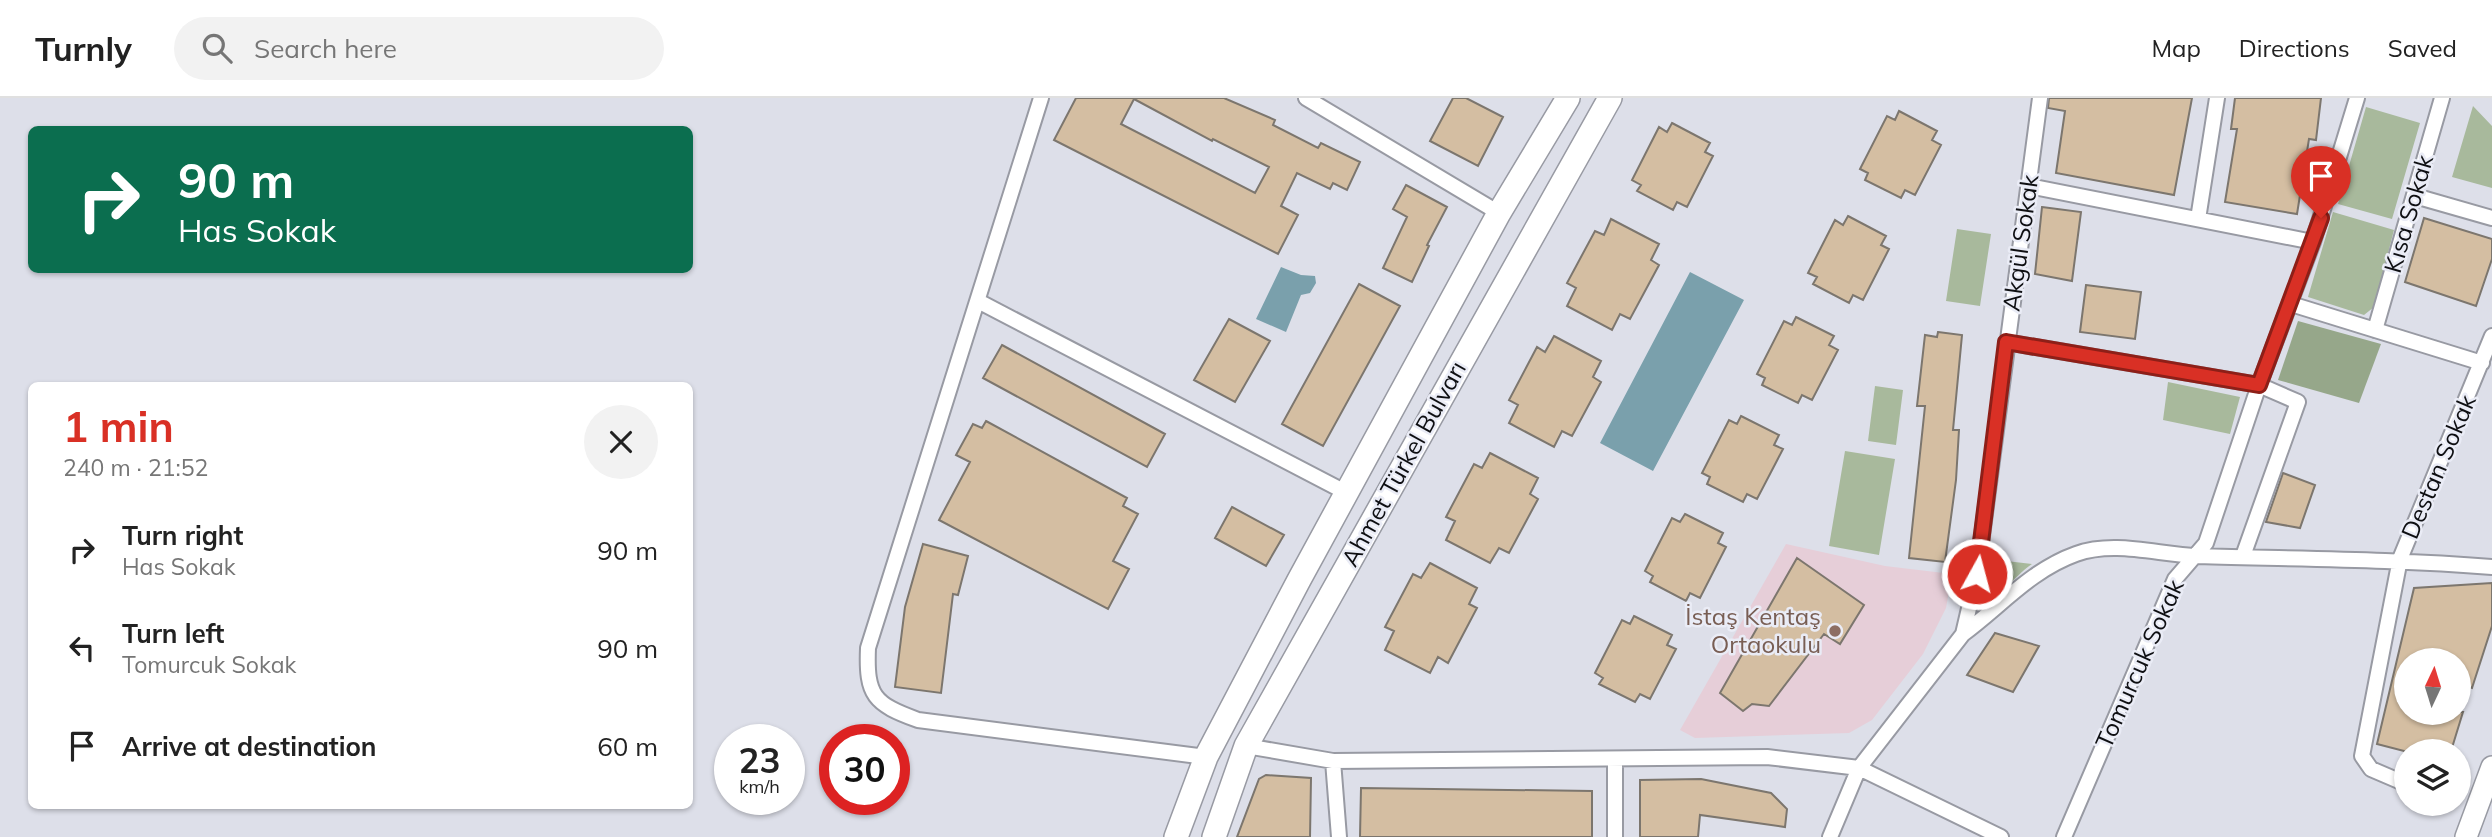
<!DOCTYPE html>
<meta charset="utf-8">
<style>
body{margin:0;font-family:Mulish,sans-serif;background:#f2f2f2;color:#222;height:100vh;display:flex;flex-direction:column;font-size:26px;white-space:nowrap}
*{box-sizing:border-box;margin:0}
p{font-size:23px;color:#767676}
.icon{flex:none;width:38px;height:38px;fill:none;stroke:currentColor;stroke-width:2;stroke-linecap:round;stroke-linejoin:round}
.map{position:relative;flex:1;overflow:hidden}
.details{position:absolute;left:28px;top:284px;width:665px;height:427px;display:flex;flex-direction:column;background:#fff;border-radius:10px;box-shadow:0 2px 5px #0004}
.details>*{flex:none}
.top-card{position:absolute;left:28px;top:28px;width:665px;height:147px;border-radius:10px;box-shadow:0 2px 5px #0004;background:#0b6e4f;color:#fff;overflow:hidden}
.needle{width:46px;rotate:4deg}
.controls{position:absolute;left:2394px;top:550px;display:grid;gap:14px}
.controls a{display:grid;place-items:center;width:77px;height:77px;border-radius:50%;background:#fff;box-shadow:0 2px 5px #0004;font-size:35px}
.speed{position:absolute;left:714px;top:626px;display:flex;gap:14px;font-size:35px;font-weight:700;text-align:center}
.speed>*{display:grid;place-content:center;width:91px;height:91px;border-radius:50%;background:#fff;box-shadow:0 2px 5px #0004;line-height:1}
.speed small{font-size:18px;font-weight:400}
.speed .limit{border:10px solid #d22;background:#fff;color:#111}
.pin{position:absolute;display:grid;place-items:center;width:60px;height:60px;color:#fff;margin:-72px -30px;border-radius:50% 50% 50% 0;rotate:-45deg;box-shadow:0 0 7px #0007}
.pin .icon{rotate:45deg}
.me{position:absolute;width:77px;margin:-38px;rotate:7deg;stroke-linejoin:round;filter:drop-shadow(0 0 5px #0008)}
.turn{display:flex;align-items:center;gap:24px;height:147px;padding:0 35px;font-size:32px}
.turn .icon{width:91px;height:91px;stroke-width:2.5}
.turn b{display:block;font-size:49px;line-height:60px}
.round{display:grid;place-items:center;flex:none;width:74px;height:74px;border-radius:37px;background:#f2f2f2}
.head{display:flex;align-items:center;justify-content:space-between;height:119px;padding:0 35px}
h1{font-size:42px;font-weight:700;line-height:52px;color:#d93025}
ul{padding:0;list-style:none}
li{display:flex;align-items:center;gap:21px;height:98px;padding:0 35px}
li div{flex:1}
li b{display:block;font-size:26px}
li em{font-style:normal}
header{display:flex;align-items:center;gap:42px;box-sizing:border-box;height:98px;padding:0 35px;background:#fff;border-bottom:2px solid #e0e0e0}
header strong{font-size:33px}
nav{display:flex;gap:38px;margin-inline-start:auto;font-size:24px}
.search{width:490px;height:63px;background:#f2f2f2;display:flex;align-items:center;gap:18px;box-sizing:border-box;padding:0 24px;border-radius:38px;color:#767676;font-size:26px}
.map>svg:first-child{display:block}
.education{fill:#e6ced8}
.green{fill:#a8b99c}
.forest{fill:#96a78a}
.water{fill:#7aa0ac}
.building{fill:#d4bea2;stroke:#7c766e;stroke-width:2;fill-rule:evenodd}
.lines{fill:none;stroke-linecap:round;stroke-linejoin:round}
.minor-casing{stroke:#989aa3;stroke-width:18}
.secondary-casing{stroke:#989aa3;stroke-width:24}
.primary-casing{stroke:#989aa3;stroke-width:26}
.minor{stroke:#fff;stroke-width:14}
.secondary{stroke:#fff;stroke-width:21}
.primary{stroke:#fff;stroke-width:23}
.route-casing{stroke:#8d1f18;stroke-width:18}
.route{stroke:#d93025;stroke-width:12}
.education-dot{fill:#8d6e63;stroke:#eaecf6;stroke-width:2.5}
.labels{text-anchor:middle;stroke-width:5;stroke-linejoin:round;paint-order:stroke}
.street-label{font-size:24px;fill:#0e0f12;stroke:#eaecf6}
.education-label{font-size:24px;fill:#785e54;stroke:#eaecf6;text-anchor:end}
</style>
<header>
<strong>Turnly</strong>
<div class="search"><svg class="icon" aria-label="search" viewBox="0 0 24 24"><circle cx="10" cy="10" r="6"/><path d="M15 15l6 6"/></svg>Search here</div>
<nav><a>Map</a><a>Directions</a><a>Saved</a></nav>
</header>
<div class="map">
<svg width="2492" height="739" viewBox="0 0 2492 739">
<rect width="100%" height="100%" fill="#dddfe9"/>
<path class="education" d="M 1786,446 L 1885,468 L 1952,476 L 1946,510 L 1923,556 L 1872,622 L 1849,635 L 1695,640 L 1680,632 Z"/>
<path class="green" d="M 2473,8 L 2492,28 L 2492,90 L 2452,79 Z
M 2366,9 L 2420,25 L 2392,121 L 2338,106 Z
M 2333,114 L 2394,132 L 2374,209 L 2364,217 L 2308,199 Z
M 1957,131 L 1991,136 L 1980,208 L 1946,203 Z
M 2168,284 L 2240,299 L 2230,336 L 2163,322 Z
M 1875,288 L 1903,292 L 1896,347 L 1868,343 Z
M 1845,353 L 1895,361 L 1879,457 L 1829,448 Z
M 1989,461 L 2032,466 C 2013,479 1997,503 1981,511 Z"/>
<path class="forest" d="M 2298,223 L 2381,246 L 2359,305 L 2278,282 Z"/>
<path class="water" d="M 1281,169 L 1301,177 L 1315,178 L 1316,185 L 1310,195 L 1301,197 L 1286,234 L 1256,221 Z
M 1690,174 L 1744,202 L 1653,373 L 1600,345 Z"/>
<path class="building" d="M 1076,0 L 1224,0 L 1275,22 L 1273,27 L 1318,50 L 1321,45 L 1360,64 L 1347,92 L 1333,85 L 1330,91 L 1297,75 L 1281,108 L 1298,117 L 1278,156 L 1054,42 ZM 1134,1 L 1212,43 L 1213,41 L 1269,69 L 1255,95 L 1121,26 Z
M 1453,0 L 1466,0 L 1503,19 L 1478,68 L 1430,43 Z
M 2049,0 L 2192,0 L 2174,97 L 2056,75 L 2065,13 L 2048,10 Z
M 2235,0 L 2321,0 L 2316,42 L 2309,41 L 2297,116 L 2225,104 L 2237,31 L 2231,31 Z
M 1899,13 L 1937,33 L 1932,42 L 1941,47 L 1915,97 L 1905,92 L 1901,100 L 1865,82 L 1868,75 L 1860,71 L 1887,18 L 1895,22 Z
M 1672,25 L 1710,45 L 1705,54 L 1713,58 L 1687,109 L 1677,104 L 1673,112 L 1637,93 L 1641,87 L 1632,82 L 1659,29 L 1667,34 Z
M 1406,87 L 1447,109 L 1427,147 L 1429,148 L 1412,184 L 1383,170 L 1407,119 L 1393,111 Z
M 2042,109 L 2081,114 L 2072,183 L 2035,176 Z
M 1848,118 L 1886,138 L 1881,147 L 1889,151 L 1863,202 L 1853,197 L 1849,205 L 1813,186 L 1817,179 L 1808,175 L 1835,122 L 1843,127 Z
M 2424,120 L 2492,141 L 2492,161 L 2476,208 L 2405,184 Z
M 1611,121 L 1659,146 L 1651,162 L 1659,167 L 1630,221 L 1620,216 L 1612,232 L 1567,208 L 1576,190 L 1567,185 L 1595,133 L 1604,137 Z
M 1359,186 L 1400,208 L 1323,348 L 1282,326 Z
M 2086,187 L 2141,194 L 2135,241 L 2080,234 Z
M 1796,219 L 1834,238 L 1829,247 L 1838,252 L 1812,302 L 1802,297 L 1798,305 L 1762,287 L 1765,280 L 1757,276 L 1784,223 L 1792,227 Z
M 1229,221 L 1270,243 L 1235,304 L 1194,282 Z
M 1938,234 L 1962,237 L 1953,332 L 1959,332 L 1956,382 L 1945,464 L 1909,460 L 1925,308 L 1917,308 L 1925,237 L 1937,239 Z
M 1554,238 L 1601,263 L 1593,279 L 1601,284 L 1572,338 L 1562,333 L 1554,349 L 1509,325 L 1518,307 L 1509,302 L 1537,249 L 1545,254 Z
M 1002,247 L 1165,336 L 1147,369 L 983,280 Z
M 1741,318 L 1779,337 L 1774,347 L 1783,351 L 1757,401 L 1747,396 L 1743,404 L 1707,386 L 1710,379 L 1702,375 L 1729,322 L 1737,326 Z
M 986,323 L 1127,400 L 1123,408 L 1138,416 L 1113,463 L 1129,471 L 1108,511 L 939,422 L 970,364 L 956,357 L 973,326 L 982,330 Z
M 1490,355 L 1538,380 L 1530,396 L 1538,401 L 1509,455 L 1499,450 L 1490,465 L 1446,442 L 1455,423 L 1446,419 L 1474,366 L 1482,370 Z
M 2283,375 L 2315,387 L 2300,430 L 2266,424 Z
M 1232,409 L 1284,437 L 1266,468 L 1215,440 Z
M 1685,416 L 1723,435 L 1718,445 L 1726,449 L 1700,500 L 1690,495 L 1686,503 L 1650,484 L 1653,478 L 1645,473 L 1672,420 L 1680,424 Z
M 923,446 L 968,458 L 958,497 L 953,496 L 941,595 L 895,589 L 905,509 Z
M 1797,460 L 1864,507 L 1840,546 L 1824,536 L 1769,608 L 1752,606 L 1743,613 L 1720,595 Z
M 1430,465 L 1477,490 L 1469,506 L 1477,510 L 1448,565 L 1438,559 L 1430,575 L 1385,552 L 1394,533 L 1385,529 L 1413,476 L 1421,480 Z
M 2492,485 L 2492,528 L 2472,590 L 2459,585 L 2459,562 L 2406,562 L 2406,614 L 2463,614 L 2451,653 L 2404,653 L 2377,646 L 2414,490 Z
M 1634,518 L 1672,537 L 1667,547 L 1676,551 L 1650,601 L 1640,596 L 1635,604 L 1599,586 L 1603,580 L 1595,575 L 1622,522 L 1630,526 Z
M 1995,535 L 2039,548 L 2013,594 L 1967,577 Z
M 1266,677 L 1311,680 L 1310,739 L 1237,739 L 1259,681 Z
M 1701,681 L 1771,695 L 1787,711 L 1785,729 L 1700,717 L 1698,739 L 1640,739 L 1640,682 Z
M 1361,690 L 1592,693 L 1592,739 L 1360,739 Z"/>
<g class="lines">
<defs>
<path id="minor" d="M 1041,0 L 868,550 C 866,598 874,606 918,622 L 1206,659
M 1306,0 L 1499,115
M 2029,88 L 2313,144
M 2415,98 L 2492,120
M 2198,121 L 2217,0
M 978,203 L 1349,396
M 2291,206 L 2482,265
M 2375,232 L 2442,0
M 2006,244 L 2259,287 L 2298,304 L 2243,458
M 1963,536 C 2001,508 2031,472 2076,456 C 2115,442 2159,457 2198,458 C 2296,461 2394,461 2492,469
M 1246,648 L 1333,663 L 1767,659 L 1859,670 L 2001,739
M 1615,661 L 1615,739
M 1333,663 L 1339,739
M 2406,686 L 2371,671 L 2362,658 L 2400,461 L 2492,238
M 1830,739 L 1859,670 L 1963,536 L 1977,476 L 2040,0
M 2064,739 L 2175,481 L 2206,445 L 2259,287 L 2313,144 L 2357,0"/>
<path id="secondary" d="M 2466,739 L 2492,669"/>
<path id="primary" d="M 1176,739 L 1206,659 L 1299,482 L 1499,115 L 1568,0
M 1214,739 L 1246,648 L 1610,0"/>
</defs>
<use href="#minor" class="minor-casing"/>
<use href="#secondary" class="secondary-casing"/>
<use href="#primary" class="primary-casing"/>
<use href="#minor" class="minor"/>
<use href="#secondary" class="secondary"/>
<use href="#primary" class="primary"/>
</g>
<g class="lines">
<defs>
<path id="route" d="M 1977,476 L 2006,244 L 2259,287 L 2321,120"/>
</defs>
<use href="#route" class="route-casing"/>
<use href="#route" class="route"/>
</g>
<circle class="education-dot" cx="1835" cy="533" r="7"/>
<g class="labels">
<g class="street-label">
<text transform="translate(2409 116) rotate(-74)" y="8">Kısa Sokak</text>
<text transform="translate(2021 145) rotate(-82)" y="8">Akgül Sokak</text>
<text transform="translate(1404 366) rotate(-61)" y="8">Ahmet Türkel Bulvarı</text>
<text transform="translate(2439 369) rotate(-67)" y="8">Destan Sokak</text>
<text transform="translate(2140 566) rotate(-66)" y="8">Tomurcuk Sokak</text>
</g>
<g class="education-label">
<text x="1821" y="527">İstaş Kentaş<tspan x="1821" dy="28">Ortaokulu</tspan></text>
</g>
</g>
</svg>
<div class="controls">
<a><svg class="needle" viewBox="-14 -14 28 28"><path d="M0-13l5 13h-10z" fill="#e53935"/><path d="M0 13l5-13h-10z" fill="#767676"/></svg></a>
<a><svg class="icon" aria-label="layers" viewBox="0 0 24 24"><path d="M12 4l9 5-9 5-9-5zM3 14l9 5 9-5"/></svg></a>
</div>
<div class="speed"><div>23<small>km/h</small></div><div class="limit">30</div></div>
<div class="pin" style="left:2321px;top:120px;background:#d93025"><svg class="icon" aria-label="arrive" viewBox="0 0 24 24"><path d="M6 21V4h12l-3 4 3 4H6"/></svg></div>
<svg class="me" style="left:1977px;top:476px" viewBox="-20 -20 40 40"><circle r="17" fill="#d93025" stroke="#fff" stroke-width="3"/><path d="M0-11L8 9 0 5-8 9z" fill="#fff"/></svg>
<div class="top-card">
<div class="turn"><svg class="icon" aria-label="right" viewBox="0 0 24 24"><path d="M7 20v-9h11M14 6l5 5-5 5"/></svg><div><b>90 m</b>Has Sokak</div></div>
</div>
<section class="details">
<div class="head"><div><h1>1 min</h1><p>240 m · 21:52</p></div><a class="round"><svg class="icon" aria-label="close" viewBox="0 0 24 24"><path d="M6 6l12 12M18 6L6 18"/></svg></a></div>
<ul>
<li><svg class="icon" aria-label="right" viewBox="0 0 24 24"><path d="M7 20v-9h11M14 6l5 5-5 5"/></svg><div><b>Turn right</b><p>Has Sokak</p></div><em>90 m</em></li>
<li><svg class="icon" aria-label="left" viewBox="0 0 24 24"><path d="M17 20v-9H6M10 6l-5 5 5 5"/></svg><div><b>Turn left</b><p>Tomurcuk Sokak</p></div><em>90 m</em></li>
<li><svg class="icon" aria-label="arrive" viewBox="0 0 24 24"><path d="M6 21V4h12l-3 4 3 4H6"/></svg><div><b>Arrive at destination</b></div><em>60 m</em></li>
</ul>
</section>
</div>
